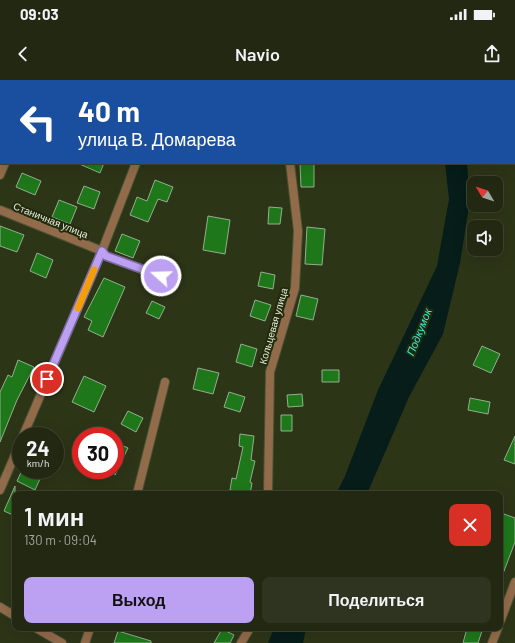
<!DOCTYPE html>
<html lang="ru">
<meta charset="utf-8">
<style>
body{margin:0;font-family:Barlow,sans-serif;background:#2e341f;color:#f1f3f6;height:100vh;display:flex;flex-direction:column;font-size:15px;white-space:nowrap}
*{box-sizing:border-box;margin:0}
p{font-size:13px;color:#a2a69f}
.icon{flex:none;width:22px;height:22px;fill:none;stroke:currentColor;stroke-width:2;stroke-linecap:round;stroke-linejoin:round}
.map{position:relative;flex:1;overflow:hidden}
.drawer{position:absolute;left:12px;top:411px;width:491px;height:140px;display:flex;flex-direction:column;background:#222811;border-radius:8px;box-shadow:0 4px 16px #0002,0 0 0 1px #3f4431}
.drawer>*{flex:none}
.hud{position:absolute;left:0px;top:0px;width:515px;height:84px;box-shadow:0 4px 16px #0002,0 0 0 1px #3f4431;background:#1a4fa0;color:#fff;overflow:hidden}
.needle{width:26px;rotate:309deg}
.buttons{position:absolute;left:467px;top:96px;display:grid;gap:8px}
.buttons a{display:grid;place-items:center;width:36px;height:36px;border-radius:8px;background:#222811;box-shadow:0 4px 16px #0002,0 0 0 1px #3f4431;font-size:20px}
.speed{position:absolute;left:12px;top:347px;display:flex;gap:8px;font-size:20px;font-weight:700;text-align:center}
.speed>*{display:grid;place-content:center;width:52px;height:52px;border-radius:50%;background:#222811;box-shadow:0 4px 16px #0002,0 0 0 1px #3f4431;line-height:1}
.speed small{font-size:10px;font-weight:400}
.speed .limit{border:6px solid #d22;background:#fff;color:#111}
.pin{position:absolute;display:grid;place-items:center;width:34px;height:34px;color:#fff;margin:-17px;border:2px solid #fff;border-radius:50%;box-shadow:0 1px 4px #0007}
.me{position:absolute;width:44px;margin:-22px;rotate:290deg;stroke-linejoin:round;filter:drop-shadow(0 0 3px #0008)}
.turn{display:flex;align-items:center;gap:14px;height:84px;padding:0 12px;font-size:18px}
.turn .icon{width:52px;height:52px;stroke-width:2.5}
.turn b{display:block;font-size:28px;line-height:34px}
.round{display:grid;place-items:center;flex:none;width:42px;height:42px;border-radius:8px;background:#2e341f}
.head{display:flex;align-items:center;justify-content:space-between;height:68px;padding:0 12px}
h1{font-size:24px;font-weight:600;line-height:30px}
.primary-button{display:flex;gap:8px;margin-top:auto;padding:8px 12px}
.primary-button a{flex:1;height:46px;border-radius:8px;background:#bca0f2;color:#111;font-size:16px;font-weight:600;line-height:46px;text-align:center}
.primary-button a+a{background:#2e341f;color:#f1f3f6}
.status{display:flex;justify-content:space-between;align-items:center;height:28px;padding:0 20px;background:#222811;direction:ltr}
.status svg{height:11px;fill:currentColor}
header{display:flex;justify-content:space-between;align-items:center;height:52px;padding:0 12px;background:#222811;font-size:18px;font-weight:600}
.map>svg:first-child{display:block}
.water{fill:#061d1a}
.building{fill:#1e781a;stroke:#93ae91}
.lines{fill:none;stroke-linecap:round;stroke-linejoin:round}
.street-casing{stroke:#4b5236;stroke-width:10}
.street{stroke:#926b4a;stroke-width:8}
.route-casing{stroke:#7a689d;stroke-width:10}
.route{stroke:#bca0f2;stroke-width:7}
.slow{stroke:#f59e0b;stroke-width:7}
.labels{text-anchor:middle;stroke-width:4;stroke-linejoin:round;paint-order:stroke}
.street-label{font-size:10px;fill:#e6ecda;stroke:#232b0d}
.water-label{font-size:11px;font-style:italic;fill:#33f1da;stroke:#232b0d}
</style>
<div class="status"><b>09:03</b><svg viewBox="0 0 49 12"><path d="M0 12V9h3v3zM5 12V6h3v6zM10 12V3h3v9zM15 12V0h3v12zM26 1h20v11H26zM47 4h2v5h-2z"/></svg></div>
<header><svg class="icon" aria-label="back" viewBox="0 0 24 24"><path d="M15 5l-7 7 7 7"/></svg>Navio<svg class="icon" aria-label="share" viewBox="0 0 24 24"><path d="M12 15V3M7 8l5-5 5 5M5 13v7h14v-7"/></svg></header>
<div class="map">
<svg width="515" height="563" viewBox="0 0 515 563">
<rect width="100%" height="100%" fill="#2d3517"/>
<path class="water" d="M 445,83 L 467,83 L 470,120 L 460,183 L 443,254 L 409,317 L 367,414 L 336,414 L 345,396 L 378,310 L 437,186 L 449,119 Z
M 274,548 L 306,548 L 303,563 L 268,563 Z"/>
<path class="building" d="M 77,83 L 104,83 L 100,93 Z
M 300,84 L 314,84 L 314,107 L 301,107 Z
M 22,93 L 41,101 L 35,115 L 16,107 Z
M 155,100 L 173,107 L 167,122 L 158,119 L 148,142 L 130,135 L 137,117 L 147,121 Z
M 84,106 L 100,112 L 94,129 L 77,123 Z
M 59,120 L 77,127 L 70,144 L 52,137 Z
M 269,127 L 282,128 L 280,144 L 268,144 Z
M 208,136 L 230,140 L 225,174 L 203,170 Z
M 0,146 L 24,155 L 17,172 L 0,166 Z
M 307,147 L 325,149 L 322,185 L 305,184 Z
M 122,154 L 140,161 L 133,178 L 115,171 Z
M 37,173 L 53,180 L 46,198 L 30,191 Z
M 261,192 L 275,195 L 273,209 L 258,206 Z
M 104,198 L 125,207 L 103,257 L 88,250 L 92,241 L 84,237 Z
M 301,215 L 318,219 L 313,240 L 296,236 Z
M 255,220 L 271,225 L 265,241 L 250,236 Z
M 152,221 L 165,227 L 159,239 L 146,233 Z
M 241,264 L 257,269 L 252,287 L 236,282 Z
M 482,266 L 500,274 L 491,293 L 473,285 Z
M 18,280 L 34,287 L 17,320 L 0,362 L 0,312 L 8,295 L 12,297 Z
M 198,288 L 219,293 L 213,314 L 193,309 Z
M 322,290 L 339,290 L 339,302 L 322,302 Z
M 84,296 L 106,306 L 94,332 L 72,322 Z
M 229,312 L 245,317 L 240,332 L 224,327 Z
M 302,314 L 303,326 L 288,327 L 287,315 Z
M 470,318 L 490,322 L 488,334 L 468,330 Z
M 128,331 L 143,338 L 136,352 L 121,344 Z
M 281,335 L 292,335 L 292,351 L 281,351 Z
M 240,354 L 254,356 L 251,380 L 255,381 L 250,402 L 252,403 L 250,414 L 230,410 L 232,398 L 236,399 L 243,367 L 239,366 Z
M 515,356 L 515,384 L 504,380 Z
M 115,362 L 128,368 L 115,395 Z
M 22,390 L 44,390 L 35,410 L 17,401 Z
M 15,406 L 15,436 L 4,431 Z
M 504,434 L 515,438 L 515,462 L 501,499 L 500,445 Z
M 467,548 L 483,548 L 478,563 L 463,563 Z
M 222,549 L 234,555 L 230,563 L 214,563 Z
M 118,551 L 151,561 L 151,563 L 114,563 Z"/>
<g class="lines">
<defs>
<path id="street" d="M 277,0 L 277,1
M 43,1 L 43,0
M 168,1 L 169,0
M 0,41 L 1,42
M 0,95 L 5,83
M 0,130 L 102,171 L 106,176 L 161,196
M 23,356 L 102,171 L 136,83
M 0,410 L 21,361
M 137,414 L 165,302
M 268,414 L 270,292 L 295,208 L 298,151 L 290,83
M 0,527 L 15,536
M 500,542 L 515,502
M 36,548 L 62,563
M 85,563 L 90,548
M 241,563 L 250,548
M 492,563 L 498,548"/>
</defs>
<use href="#street" class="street-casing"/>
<use href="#street" class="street"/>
</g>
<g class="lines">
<defs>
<path id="route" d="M 47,299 L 102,171 L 106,176 L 161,196"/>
</defs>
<use href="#route" class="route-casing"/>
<use href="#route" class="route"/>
<path class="slow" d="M 78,228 L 94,190"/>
</g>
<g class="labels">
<g class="street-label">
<text transform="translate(51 140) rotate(22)" y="4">Станичная улица</text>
<text transform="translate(273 246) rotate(-74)" y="4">Кольцевая улица</text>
</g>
<g class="water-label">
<text transform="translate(419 252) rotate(-68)" y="4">Подкумок</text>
</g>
</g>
</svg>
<div class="buttons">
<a><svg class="needle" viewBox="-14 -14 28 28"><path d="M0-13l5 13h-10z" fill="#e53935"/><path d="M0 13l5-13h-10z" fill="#a2a69f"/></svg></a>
<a><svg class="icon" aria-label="sound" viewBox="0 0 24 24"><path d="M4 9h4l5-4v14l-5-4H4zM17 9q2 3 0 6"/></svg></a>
</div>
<div class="speed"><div>24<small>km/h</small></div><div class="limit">30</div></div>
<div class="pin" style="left:47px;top:299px;background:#d93025"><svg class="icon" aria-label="arrive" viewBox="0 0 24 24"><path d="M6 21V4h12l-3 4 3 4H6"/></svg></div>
<svg class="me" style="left:161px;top:196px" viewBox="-20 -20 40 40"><circle r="17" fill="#bca0f2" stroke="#fff" stroke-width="3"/><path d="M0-11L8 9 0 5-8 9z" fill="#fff"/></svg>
<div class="hud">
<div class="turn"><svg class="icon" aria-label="left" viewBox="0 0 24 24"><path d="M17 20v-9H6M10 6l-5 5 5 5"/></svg><div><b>40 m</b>улица В. Домарева</div></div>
</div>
<section class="drawer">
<div class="head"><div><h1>1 мин</h1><p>130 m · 09:04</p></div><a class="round" style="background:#d93025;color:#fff"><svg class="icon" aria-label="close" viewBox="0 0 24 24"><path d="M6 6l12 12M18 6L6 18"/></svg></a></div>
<div class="primary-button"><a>Выход</a><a>Поделиться</a></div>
</section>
</div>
